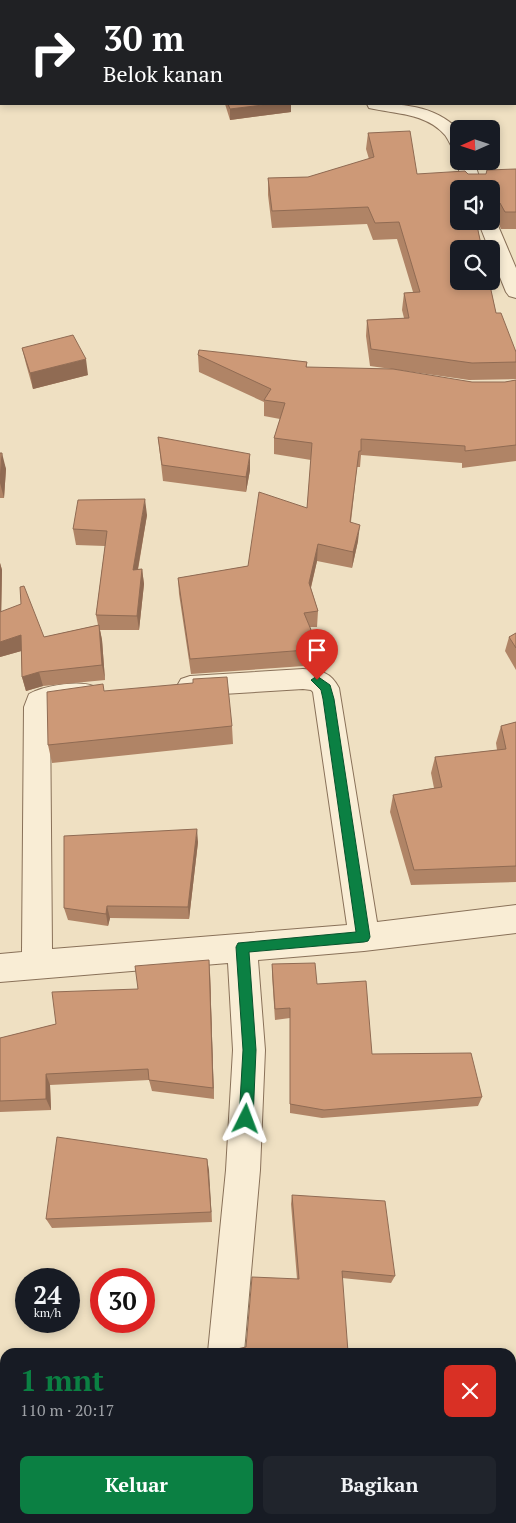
<!DOCTYPE html>
<html lang="id">
<meta charset="utf-8">
<style>
body{margin:0;font-family:"PT Serif",serif;background:#20242c;color:#f1f3f6;height:100vh;display:flex;flex-direction:column;font-size:19px;white-space:nowrap}
*{box-sizing:border-box;margin:0}
p{font-size:16px;color:#9ea1a6}
.icon{flex:none;width:28px;height:28px;fill:none;stroke:currentColor;stroke-width:2;stroke-linecap:round;stroke-linejoin:round}
.map{position:relative;flex:1;overflow:hidden}
.details{position:absolute;left:0px;top:1348px;width:516px;height:176px;display:flex;flex-direction:column;background:#171b24;border-radius:15px 15px 0 0;box-shadow:0 2px 8px #0003}
.details>*{flex:none}
.guide{position:absolute;left:0px;top:0px;width:516px;height:105px;box-shadow:0 2px 8px #0003;background:#202124;color:#fff;overflow:hidden}
.needle{width:32px;rotate:267deg}
.controls{position:absolute;left:450px;top:120px;display:grid;gap:10px}
.controls a{display:grid;place-items:center;width:50px;height:50px;border-radius:8px;background:#171b24;box-shadow:0 2px 8px #0003;font-size:25px}
.speed{position:absolute;left:15px;top:1268px;display:flex;gap:10px;font-size:25px;font-weight:700;text-align:center}
.speed>*{display:grid;place-content:center;width:65px;height:65px;border-radius:50%;background:#171b24;box-shadow:0 2px 8px #0003;line-height:1}
.speed small{font-size:12px;font-weight:400}
.speed .limit{border:8px solid #d22;background:#fff;color:#111}
.pin{position:absolute;display:grid;place-items:center;width:42px;height:42px;color:#fff;margin:-51px -21px;border-radius:50% 50% 50% 0;rotate:-45deg;box-shadow:0 0 5px #0007}
.pin .icon{rotate:45deg}
.me{position:absolute;width:55px;margin:-28px;rotate:3deg;stroke-linejoin:round;filter:drop-shadow(0 0 4px #0008)}
.turn{display:flex;align-items:center;gap:18px;height:105px;padding:0 20px;font-size:22px}
.turn .icon{width:65px;height:65px;stroke-width:2.5}
.turn b{display:block;font-size:35px;line-height:42px}
.round{display:grid;place-items:center;flex:none;width:52px;height:52px;border-radius:8px;background:#20242c}
.overview{display:flex;align-items:center;justify-content:space-between;height:85px;padding:0 20px}
h1{font-size:30px;font-weight:600;line-height:38px;color:#0b8043}
.action{display:flex;gap:10px;margin-top:auto;padding:10px 20px}
.action a{flex:1;height:58px;border-radius:8px;background:#0b8043;color:#fff;font-size:20px;font-weight:600;line-height:58px;text-align:center}
.action a+a{background:#20242c;color:#f1f3f6}
.map>svg:first-child{display:block}
.lines{fill:none;stroke-linecap:round;stroke-linejoin:round}
.street-casing{stroke:#897159;stroke-width:2}
.path{stroke:#897159;stroke-width:4;stroke-dasharray:5 3;stroke-linecap:butt}
.street{fill:#f9edd5;fill-rule:evenodd}
.wall{fill:#b08466}
.shaded-wall{fill:#906b53}
.building{fill:#cd9977;stroke:#906b53}
.route{fill:#0b8043;stroke:#07532c}
</style>
<div class="map">
<svg width="516" height="1523" viewBox="0 0 516 1523">
<rect width="100%" height="100%" fill="#efe0c2"/>
<g class="lines">
<defs>
<path id="street" d="M 310,0 L 326,0 L 326,1 L 311,1 Z
M 0,74 L 1,74 L 1,85 L 0,85 Z
M 367,104 C 401,104 433,104 459,130 L 459,150 L 453,149 C 450,144 448,139 445,135 C 426,113 395,114 369,108 Z
M 459,157 L 459,161 L 474,161 L 483,189 L 465,189 L 456,161 Z
M 491,216 L 496,221 L 516,268 L 516,298 L 509,296 L 506,292 L 491,255 L 491,249 L 489,249 L 478,221 L 491,221 Z
M 303,669 C 320,670 331,672 339,688 L 377,922 L 516,905 L 516,933 L 364,951 L 258,960 L 265,1050 L 260,1170 L 244,1352 L 208,1352 L 226,1170 L 233,1050 L 228,963 L 0,982 L 0,954 L 22,952 L 24,707 L 29,694 C 43,686 78,680 93,686 L 97,693 L 93,700 L 50,708 L 52,949 L 347,925 L 313,692 L 311,690 L 303,689 L 190,696 L 181,693 L 177,686 L 181,679 L 190,676 Z
M 193,1519 L 233,1519 L 233,1523 L 193,1523 Z"/>
</defs>
<use href="#street" class="street-casing"/>
<path class="path" d="M 511,1441 L 516,1441"/>
<use href="#street" class="street"/>
</g>
<path class="wall" d="M 225,104 L 291,104 L 291,112 L 230,120 Z
M 368,133 L 417,174 L 486,174 L 516,169 L 516,229 L 501,229 L 497,220 L 491,214 L 491,189 L 459,221 L 481,221 L 479,230 L 478,230 L 496,313 L 516,352 L 516,379 L 469,380 L 370,366 L 366,336 L 367,320 L 404,318 L 402,310 L 404,293 L 413,292 L 397,239 L 373,240 L 367,224 L 272,228 L 268,195 L 268,178 L 308,177 L 369,159 L 366,149 Z
M 22,348 L 88,375 L 33,389 L 26,364 Z
M 198,355 L 307,362 L 307,367 L 472,382 L 505,382 L 516,380 L 516,461 L 462,468 L 462,463 L 361,455 L 360,467 L 357,467 L 351,522 L 358,541 L 352,568 L 317,561 L 311,588 L 318,611 L 317,627 L 310,627 L 319,649 L 318,665 L 191,674 L 179,594 L 178,578 L 248,566 L 307,508 L 311,460 L 274,454 L 274,438 L 280,419 L 264,416 L 264,402 L 199,372 Z
M 158,437 L 250,470 L 246,492 L 163,481 Z
M 0,453 L 6,469 L 4,498 L 0,498 Z
M 147,515 L 138,570 L 142,569 L 144,584 L 139,630 L 100,630 L 102,640 L 105,680 L 43,686 L 26,691 L 22,677 L 21,651 L 0,657 L 0,563 L 2,570 L 1,611 L 44,637 L 98,625 L 96,615 L 105,546 L 76,545 L 73,529 Z
M 516,633 L 516,670 L 505,651 L 509,637 Z
M 105,691 L 232,726 L 233,744 L 52,763 L 48,745 Z
M 516,722 L 516,882 L 411,885 L 390,812 L 393,795 L 434,788 L 431,773 L 435,757 L 497,750 L 496,743 L 501,726 Z
M 198,842 L 189,919 L 110,918 L 108,926 L 68,920 L 64,908 Z
M 272,964 L 317,984 L 372,1054 L 482,1097 L 478,1106 L 322,1118 L 290,1113 L 290,1018 L 275,1020 L 272,975 Z
M 210,973 L 214,1099 L 152,1091 L 149,1080 L 50,1085 L 51,1110 L 0,1112 L 0,1038 L 56,1024 L 138,989 Z
M 207,1159 L 212,1222 L 52,1228 L 46,1219 Z
M 292,1195 L 395,1276 L 391,1283 L 342,1278 L 246,1347 L 297,1279 L 291,1204 Z"/>
<path class="shaded-wall" d="M 271,104 L 291,104 L 291,112 L 230,120 L 230,109 Z
M 494,197 L 491,213 L 492,202 Z
M 86,359 L 88,375 L 33,389 L 30,373 Z
M 2,453 L 6,469 L 4,498 L 0,483 Z
M 250,454 L 250,470 L 246,492 L 246,477 Z
M 145,499 L 147,515 L 135,585 L 133,570 Z
M 360,525 L 358,541 L 352,568 L 353,552 Z
M 318,544 L 317,561 L 308,599 L 309,583 Z
M 0,563 L 2,570 L 1,628 L 0,625 Z
M 142,569 L 144,584 L 139,630 L 137,616 Z
M 99,625 L 102,640 L 105,680 L 102,665 Z
M 21,635 L 25,650 L 0,657 L 0,642 Z
M 39,672 L 43,686 L 26,691 L 22,677 Z
M 197,829 L 198,842 L 189,919 L 188,907 Z
M 107,906 L 110,918 L 108,926 L 106,914 Z
M 209,960 L 210,973 L 214,1099 L 213,1088 Z
M 46,1074 L 50,1085 L 51,1110 L 46,1099 Z
M 207,1159 L 209,1170 L 212,1222 L 211,1212 Z
M 148,1519 L 150,1519 L 149,1523 L 146,1523 Z"/>
<path class="building" d="M 323,0 L 465,0 L 465,1 L 323,1 Z
M 228,104 L 271,104 L 230,109 Z
M 410,131 L 417,174 L 465,171 L 468,174 L 486,174 L 487,170 L 516,169 L 516,212 L 505,212 L 500,203 L 494,197 L 492,202 L 491,202 L 491,189 L 459,189 L 459,221 L 476,221 L 482,249 L 459,249 L 459,281 L 489,281 L 496,313 L 501,313 L 516,352 L 516,362 L 472,363 L 371,349 L 367,320 L 409,318 L 404,293 L 420,292 L 399,222 L 375,223 L 368,207 L 272,211 L 268,178 L 308,177 L 374,157 L 368,133 Z
M 73,335 L 86,359 L 30,373 L 22,348 Z
M 199,350 L 307,362 L 306,367 L 393,369 L 472,382 L 505,382 L 516,380 L 516,445 L 465,451 L 465,446 L 361,439 L 361,451 L 359,451 L 350,522 L 360,525 L 353,552 L 318,544 L 309,583 L 318,611 L 304,613 L 319,649 L 190,659 L 178,578 L 248,566 L 259,492 L 307,508 L 312,443 L 274,438 L 285,403 L 264,400 L 271,389 L 198,355 Z
M 158,437 L 250,454 L 246,477 L 162,465 Z
M 0,453 L 2,453 L 0,482 Z
M 145,499 L 133,570 L 142,569 L 137,616 L 96,615 L 107,531 L 73,529 L 78,500 Z
M 24,586 L 44,637 L 99,625 L 102,665 L 39,672 L 22,677 L 21,635 L 0,642 L 0,612 L 21,604 L 20,587 Z
M 516,633 L 516,648 L 509,637 Z
M 227,677 L 232,726 L 48,745 L 47,692 L 103,684 L 104,691 L 193,683 L 193,679 Z
M 516,722 L 516,866 L 414,870 L 393,795 L 442,787 L 435,757 L 506,749 L 501,726 Z
M 197,829 L 188,907 L 107,906 L 106,914 L 64,908 L 64,836 Z
M 209,960 L 213,1088 L 149,1080 L 148,1069 L 46,1074 L 46,1099 L 0,1101 L 0,1038 L 56,1024 L 52,992 L 138,989 L 135,966 Z
M 315,963 L 317,984 L 366,981 L 372,1054 L 471,1053 L 482,1097 L 324,1110 L 290,1104 L 290,1008 L 275,1009 L 272,964 Z
M 57,1137 L 207,1159 L 211,1212 L 46,1219 Z
M 292,1195 L 385,1201 L 395,1276 L 342,1271 L 348,1352 L 237,1352 L 237,1349 L 246,1347 L 252,1277 L 299,1279 Z
M 5,1511 L 5,1519 L 148,1519 L 146,1523 L 0,1523 L 0,1512 Z
M 268,1519 L 359,1519 L 359,1523 L 268,1523 Z"/>
<path class="route" d="M 317,676 L 330,685 L 334,699 L 370,937 L 368,941 L 364,942 L 249,952 L 256,1050 L 253,1119 L 251,1124 L 246,1126 L 241,1124 L 239,1119 L 243,1050 L 236,947 L 238,943 L 356,932 L 323,699 L 321,690 L 311,680 Z"/>
</svg>
<div class="controls">
<a><svg class="needle" viewBox="-14 -14 28 28"><path d="M0-13l5 13h-10z" fill="#e53935"/><path d="M0 13l5-13h-10z" fill="#9ea1a6"/></svg></a>
<a><svg class="icon" aria-label="sound" viewBox="0 0 24 24"><path d="M4 9h4l5-4v14l-5-4H4zM17 9q2 3 0 6"/></svg></a>
<a><svg class="icon" aria-label="search" viewBox="0 0 24 24"><circle cx="10" cy="10" r="6"/><path d="M15 15l6 6"/></svg></a>
</div>
<div class="speed"><div>24<small>km/h</small></div><div class="limit">30</div></div>
<div class="pin" style="left:317px;top:680px;background:#d93025"><svg class="icon" aria-label="arrive" viewBox="0 0 24 24"><path d="M6 21V4h12l-3 4 3 4H6"/></svg></div>
<svg class="me" style="left:246px;top:1119px" viewBox="-20 -20 40 40"><path d="M0-17L14 15 0 8-14 15z" fill="#0b8043" stroke="#fff" stroke-width="4"/></svg>
<div class="guide">
<div class="turn"><svg class="icon" aria-label="right" viewBox="0 0 24 24"><path d="M7 20v-9h11M14 6l5 5-5 5"/></svg><div><b>30 m</b>Belok kanan</div></div>
</div>
<section class="details">
<div class="overview"><div><h1>1 mnt</h1><p>110 m · 20:17</p></div><a class="round" style="background:#d93025;color:#fff"><svg class="icon" aria-label="close" viewBox="0 0 24 24"><path d="M6 6l12 12M18 6L6 18"/></svg></a></div>
<div class="action"><a>Keluar</a><a>Bagikan</a></div>
</section>
</div>
